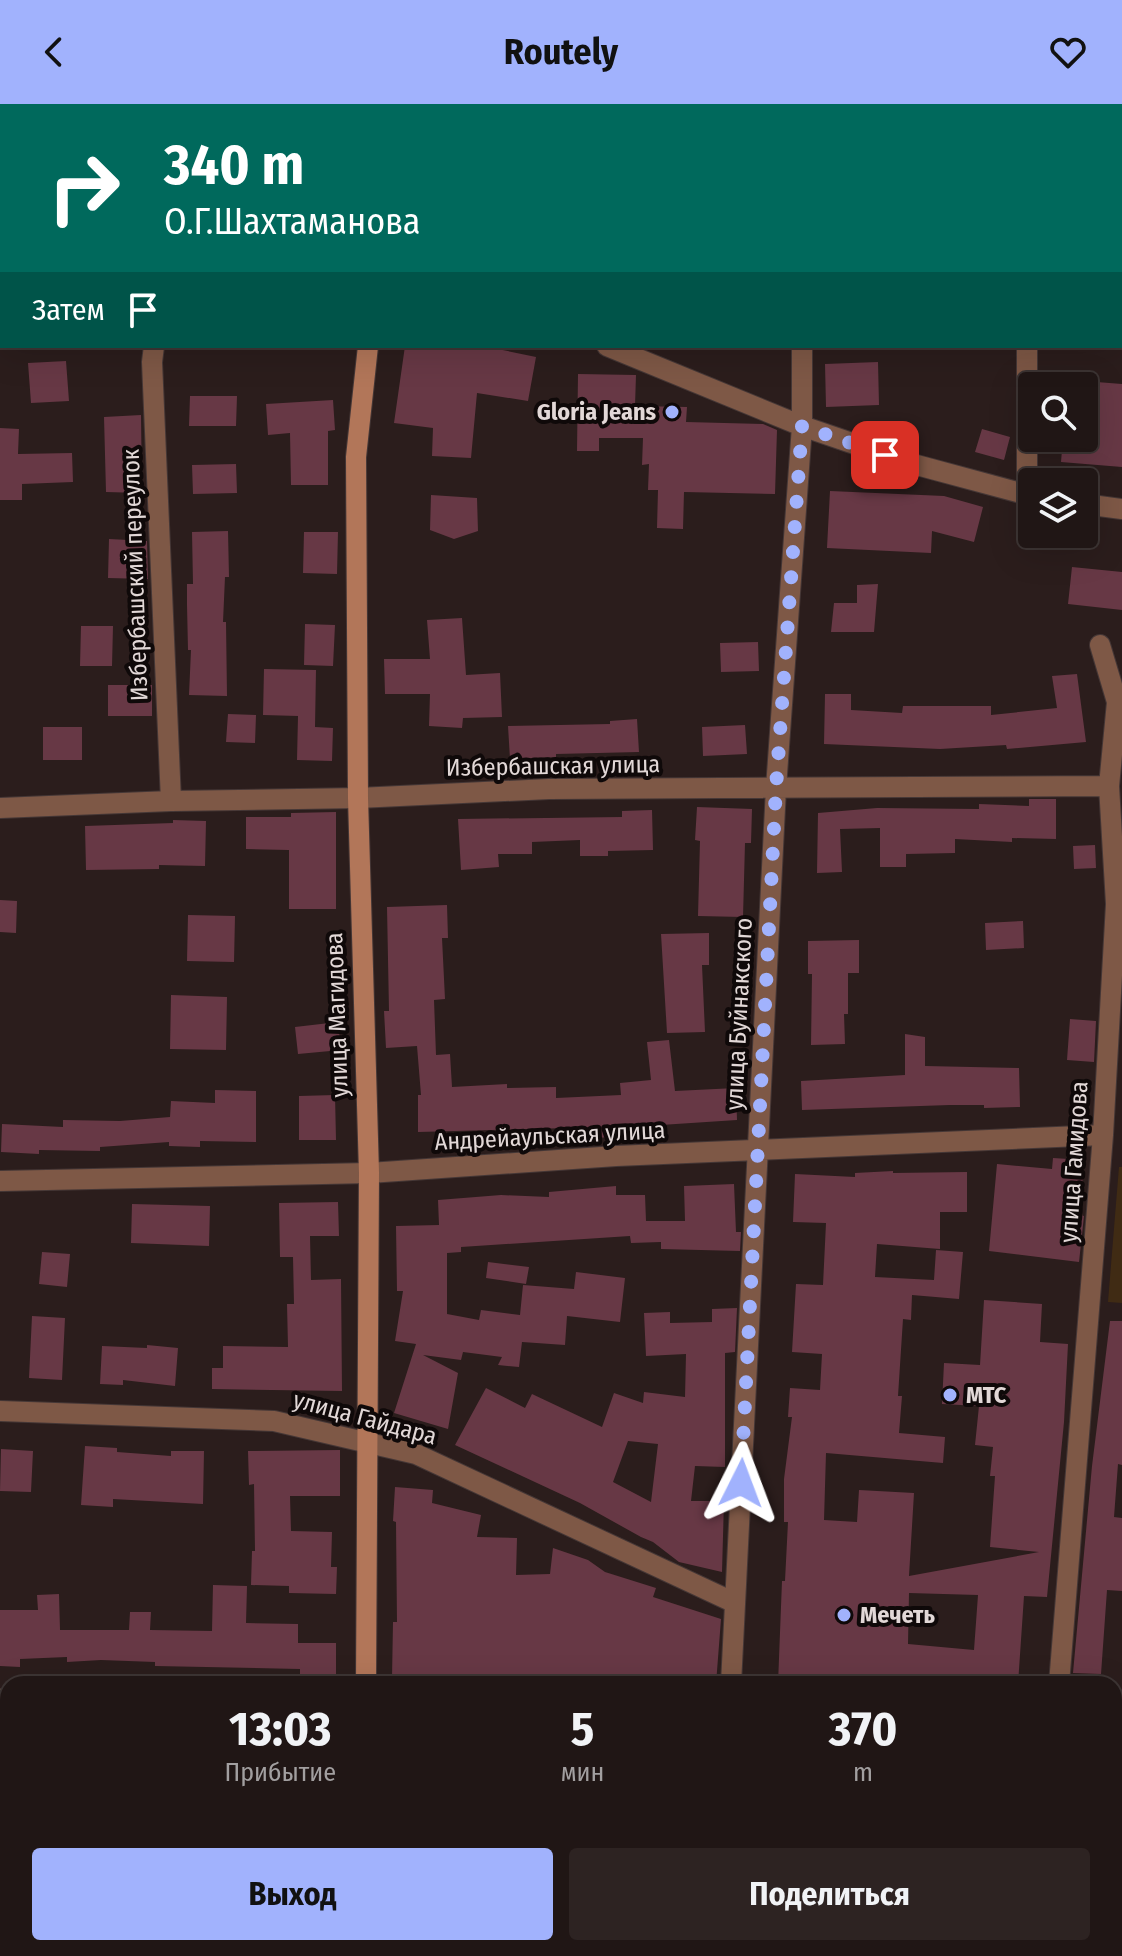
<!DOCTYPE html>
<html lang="ru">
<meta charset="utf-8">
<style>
body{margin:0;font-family:"Fira Sans Condensed",sans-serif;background:#2d2322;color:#f1f3f6;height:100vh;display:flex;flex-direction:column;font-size:30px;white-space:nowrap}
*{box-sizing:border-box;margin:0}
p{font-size:26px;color:#a29fa0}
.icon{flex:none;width:44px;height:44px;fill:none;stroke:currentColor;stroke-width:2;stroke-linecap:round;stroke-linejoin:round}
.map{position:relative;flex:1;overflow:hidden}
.side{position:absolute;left:0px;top:1572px;width:1122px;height:280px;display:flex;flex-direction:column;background:#201615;border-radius:24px 24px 0 0;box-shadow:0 8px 32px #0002,0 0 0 2px #3d3534}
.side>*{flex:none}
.top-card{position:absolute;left:0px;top:0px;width:1122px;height:244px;box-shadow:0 8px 32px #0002,0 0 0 2px #3d3534;background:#00695c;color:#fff;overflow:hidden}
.controls{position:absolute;left:1018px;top:268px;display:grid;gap:16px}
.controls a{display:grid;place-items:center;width:80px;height:80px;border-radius:8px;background:#201615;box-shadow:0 8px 32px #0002,0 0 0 2px #3d3534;font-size:40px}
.pin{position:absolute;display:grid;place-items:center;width:68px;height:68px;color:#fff;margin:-34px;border-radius:16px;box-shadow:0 4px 12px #0006}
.me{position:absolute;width:88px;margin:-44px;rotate:3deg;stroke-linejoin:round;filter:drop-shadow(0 0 6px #0008)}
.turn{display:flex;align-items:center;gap:28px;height:168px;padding:0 32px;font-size:36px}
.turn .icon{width:104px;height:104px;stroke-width:2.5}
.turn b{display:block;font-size:56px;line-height:68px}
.then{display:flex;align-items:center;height:76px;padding:0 32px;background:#0003;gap:16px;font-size:30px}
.eta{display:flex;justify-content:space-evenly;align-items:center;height:136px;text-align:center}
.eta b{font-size:48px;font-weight:700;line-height:56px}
.action{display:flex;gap:16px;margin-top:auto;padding:16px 32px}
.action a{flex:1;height:92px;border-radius:8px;background:#a1b2fd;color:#111;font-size:32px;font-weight:700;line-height:92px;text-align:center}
.action a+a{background:#2d2322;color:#f1f3f6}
header{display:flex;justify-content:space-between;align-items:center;height:104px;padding:0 32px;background:#a1b2fd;color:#111;font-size:36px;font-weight:700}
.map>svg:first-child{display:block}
.green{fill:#402b14}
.building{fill:#673845;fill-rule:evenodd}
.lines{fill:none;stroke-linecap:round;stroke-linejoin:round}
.street-casing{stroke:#453736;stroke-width:22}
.secondary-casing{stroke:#453736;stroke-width:22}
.street{stroke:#7e5846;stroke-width:20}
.secondary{stroke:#b27659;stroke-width:20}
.route{stroke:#a1b2fd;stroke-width:14;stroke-dasharray:0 25.2}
.poi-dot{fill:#a1b2fd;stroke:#0f0909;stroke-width:3}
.labels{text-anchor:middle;stroke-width:8;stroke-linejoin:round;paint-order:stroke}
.poi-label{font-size:24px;font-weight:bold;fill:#e2d8d7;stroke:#0f0909;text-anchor:start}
.street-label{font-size:24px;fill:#e2d8d7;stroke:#0f0909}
</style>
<header><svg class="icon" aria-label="back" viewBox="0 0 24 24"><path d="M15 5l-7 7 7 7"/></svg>Routely<svg class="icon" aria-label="heart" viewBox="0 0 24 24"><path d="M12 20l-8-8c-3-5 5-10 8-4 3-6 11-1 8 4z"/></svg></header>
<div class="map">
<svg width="1122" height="1852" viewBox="0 0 1122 1852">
<rect width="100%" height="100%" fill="#2b1d1c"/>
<path class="green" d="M 1119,1063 L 1122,1063 L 1122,1199 L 1108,1198 Z"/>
<path class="building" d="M 405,242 L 483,242 L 536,253 L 528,297 L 477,289 L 471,354 L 432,352 L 433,324 L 394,319 Z
M 66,257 L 69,297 L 31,299 L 28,259 Z
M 878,258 L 879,301 L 826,303 L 825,260 Z
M 578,270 L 636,271 L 635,302 L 687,303 L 686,318 L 763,320 L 777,326 L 775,390 L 684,388 L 683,425 L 657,424 L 658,386 L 648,386 L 649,360 L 642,361 L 643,334 L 599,334 L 599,347 L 577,347 Z
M 1084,277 L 1122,280 L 1122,363 L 1061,358 L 1063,334 L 1084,334 Z
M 190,292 L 237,292 L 236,322 L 189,322 Z
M 333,296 L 335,326 L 328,327 L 328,381 L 291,381 L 290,329 L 268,331 L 266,300 Z
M 141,311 L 142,389 L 106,388 L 104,313 Z
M 0,324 L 19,325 L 18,350 L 72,349 L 73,378 L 22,380 L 22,396 L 0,396 Z
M 982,325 L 1010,333 L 1004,356 L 975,348 Z
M 236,360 L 237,389 L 193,390 L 192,361 Z
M 830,387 L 944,392 L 983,403 L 974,438 L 932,427 L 931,449 L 827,444 Z
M 431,391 L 477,394 L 478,427 L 454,435 L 430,426 Z
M 228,427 L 229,473 L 225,473 L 223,518 L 226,518 L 227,592 L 189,591 L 191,546 L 188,546 L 187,501 L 187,480 L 193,480 L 192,428 Z
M 304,428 L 338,428 L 337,470 L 303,469 Z
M 109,435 L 147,437 L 148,475 L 108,474 Z
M 1072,463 L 1122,468 L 1122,506 L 1068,500 Z
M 878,480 L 874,528 L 831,528 L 834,499 L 857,499 L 857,481 Z
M 462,514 L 466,571 L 500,569 L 502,613 L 463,614 L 462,624 L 429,622 L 430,590 L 385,590 L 384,555 L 430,555 L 427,516 Z
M 305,520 L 335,521 L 333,562 L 304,561 Z
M 81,522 L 113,522 L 112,562 L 80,562 Z
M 758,538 L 759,567 L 721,568 L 720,539 Z
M 264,565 L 316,566 L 315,623 L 333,624 L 332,657 L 297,656 L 298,612 L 263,611 Z
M 1077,570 L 1086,638 L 1007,645 L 1006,641 L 940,645 L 824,640 L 825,590 L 851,590 L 851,606 L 902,609 L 903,602 L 991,602 L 991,611 L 1057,604 L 1052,572 Z
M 108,581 L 152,581 L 152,612 L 108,612 Z
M 228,610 L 256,611 L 255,639 L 226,638 Z
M 637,615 L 639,648 L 556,650 L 556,653 L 510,655 L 508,622 L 610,620 L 610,617 Z
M 745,621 L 747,650 L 703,652 L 702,623 Z
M 43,623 L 82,623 L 82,656 L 43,656 Z
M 1029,695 L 1056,695 L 1056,735 L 1012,734 L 1012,738 L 955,735 L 955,749 L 906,750 L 906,763 L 880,763 L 880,724 L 840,725 L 842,768 L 817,769 L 818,709 L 877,704 L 979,705 L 979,700 L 1029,702 Z
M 697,703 L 752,705 L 751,739 L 745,739 L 743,813 L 698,812 L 700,737 L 695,736 Z
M 652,706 L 653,746 L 608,747 L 608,752 L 580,752 L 580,736 L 532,738 L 532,750 L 498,750 L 499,763 L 461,766 L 458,715 L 622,713 L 622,707 Z
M 336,708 L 336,805 L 289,805 L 289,746 L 246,745 L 246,713 L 291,713 L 291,709 Z
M 173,716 L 206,717 L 205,762 L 159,761 L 159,765 L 86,766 L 85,722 L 173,719 Z
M 1095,741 L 1096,764 L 1074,765 L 1073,742 Z
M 0,796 L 17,797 L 16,829 L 0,828 Z
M 447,801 L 448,834 L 442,834 L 445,895 L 434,896 L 436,951 L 450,950 L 452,983 L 507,980 L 507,984 L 556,983 L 556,994 L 621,991 L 620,979 L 651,976 L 647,938 L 669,936 L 675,987 L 736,984 L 737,1016 L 615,1024 L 615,1033 L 568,1035 L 568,1024 L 418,1028 L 418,991 L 421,991 L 417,942 L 386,944 L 384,907 L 389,907 L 387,803 Z
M 188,811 L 235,812 L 234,858 L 187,857 Z
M 1023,817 L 1024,844 L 986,846 L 985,819 Z
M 709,829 L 709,861 L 702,861 L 705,928 L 667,929 L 661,830 Z
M 859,836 L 859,869 L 848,869 L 848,910 L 844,910 L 845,940 L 811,941 L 812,870 L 808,870 L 808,837 Z
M 171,891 L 227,893 L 226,946 L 170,945 Z
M 1070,915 L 1096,917 L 1094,958 L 1067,956 Z
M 338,918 L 341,946 L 298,950 L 295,923 Z
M 905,930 L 925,933 L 925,962 L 1019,964 L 1020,1003 L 984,1004 L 984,1001 L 950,1001 L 802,1006 L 801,977 L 905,971 Z
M 215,986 L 256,987 L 256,1038 L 200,1037 L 200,1043 L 169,1042 L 169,1038 L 100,1043 L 100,1047 L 39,1046 L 39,1050 L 1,1048 L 2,1020 L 63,1023 L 63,1016 L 120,1017 L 170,1013 L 171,997 L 215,999 Z
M 335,991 L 336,1036 L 299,1036 L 299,992 Z
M 1053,1054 L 1084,1056 L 1080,1111 L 1084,1112 L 1079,1158 L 989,1147 L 997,1060 L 1052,1065 Z
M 893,1067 L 893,1069 L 967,1068 L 967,1108 L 940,1108 L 940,1145 L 877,1140 L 875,1173 L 934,1176 L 936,1146 L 963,1148 L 959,1195 L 912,1191 L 911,1216 L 903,1215 L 898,1292 L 902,1292 L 899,1329 L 945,1333 L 943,1359 L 826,1349 L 824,1416 L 857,1418 L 859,1386 L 914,1389 L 909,1472 L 1039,1448 L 990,1443 L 995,1372 L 990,1372 L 993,1343 L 975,1341 L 979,1302 L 942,1300 L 944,1259 L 980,1261 L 984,1196 L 1042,1200 L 1040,1238 L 1068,1240 L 1064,1318 L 1047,1493 L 1024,1492 L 1018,1580 L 778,1580 L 782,1477 L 785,1477 L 788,1418 L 784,1418 L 784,1375 L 792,1313 L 788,1313 L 790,1284 L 820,1286 L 822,1250 L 792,1248 L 796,1180 L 823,1181 L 826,1119 L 793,1118 L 795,1070 L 855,1073 L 855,1069 ZM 909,1489 L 978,1491 L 974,1546 L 908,1540 Z
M 734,1080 L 736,1128 L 741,1128 L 740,1147 L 661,1145 L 661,1138 L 631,1139 L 630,1132 L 461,1143 L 461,1148 L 447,1149 L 447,1210 L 479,1216 L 481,1206 L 520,1211 L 523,1181 L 574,1185 L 576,1168 L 625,1174 L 620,1218 L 567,1212 L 565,1241 L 522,1238 L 519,1263 L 498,1261 L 502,1253 L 463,1248 L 461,1256 L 423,1251 L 458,1269 L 448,1325 L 394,1309 L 416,1240 L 395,1237 L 403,1187 L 397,1187 L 396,1122 L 439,1121 L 438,1096 L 501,1091 L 549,1093 L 549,1088 L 616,1082 L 616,1091 L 645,1091 L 646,1117 L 685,1117 L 684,1082 Z
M 338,1098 L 339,1132 L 310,1132 L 311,1176 L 341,1175 L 342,1287 L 212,1285 L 212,1264 L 223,1264 L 223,1242 L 288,1243 L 287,1200 L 294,1200 L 293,1153 L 280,1153 L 279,1099 Z
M 132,1100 L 210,1102 L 209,1142 L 131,1139 Z
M 42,1148 L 70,1150 L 67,1183 L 39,1180 Z
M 488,1158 L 529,1163 L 526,1180 L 486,1174 Z
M 737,1204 L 735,1248 L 725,1249 L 725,1363 L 695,1362 L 691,1397 L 724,1397 L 722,1468 L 679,1458 L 653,1438 L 641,1433 L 580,1399 L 455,1341 L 486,1284 L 525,1304 L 532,1290 L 602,1323 L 614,1289 L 643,1299 L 644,1288 L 685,1293 L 686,1250 L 646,1252 L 644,1209 L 670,1208 L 670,1219 L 712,1218 L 712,1205 ZM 628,1337 L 658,1340 L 651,1398 L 613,1378 Z
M 32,1212 L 65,1214 L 62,1276 L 29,1274 Z
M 1110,1217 L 1122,1217 L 1122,1361 L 1118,1360 L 1114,1413 L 1122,1414 L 1122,1487 L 1107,1486 L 1101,1570 L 1073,1569 L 1092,1362 Z
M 147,1241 L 178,1244 L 175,1282 L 123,1276 L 123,1281 L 100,1280 L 102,1242 L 147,1244 Z
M 85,1342 L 117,1344 L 117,1348 L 171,1352 L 171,1347 L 204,1347 L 203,1400 L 113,1395 L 113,1403 L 81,1401 Z
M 1,1345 L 33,1347 L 31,1388 L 0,1387 Z
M 340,1346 L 340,1392 L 290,1392 L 291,1427 L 332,1428 L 331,1463 L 337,1463 L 336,1490 L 289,1489 L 289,1482 L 251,1481 L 252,1447 L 255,1447 L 254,1380 L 249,1381 L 248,1347 Z
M 395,1383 L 433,1386 L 432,1399 L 481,1411 L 477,1433 L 517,1434 L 516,1471 L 550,1470 L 553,1444 L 588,1456 L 605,1468 L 656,1484 L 653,1493 L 721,1515 L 716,1580 L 472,1580 L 446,1579 L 446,1576 L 392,1574 L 393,1518 L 397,1518 L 396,1418 L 393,1417 Z
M 213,1481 L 247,1482 L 246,1519 L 298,1520 L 298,1539 L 336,1539 L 336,1580 L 300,1579 L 300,1565 L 155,1562 L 155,1558 L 101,1556 L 67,1558 L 67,1553 L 20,1555 L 20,1563 L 0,1562 L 0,1506 L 38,1506 L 37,1491 L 59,1490 L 60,1526 L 129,1526 L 130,1508 L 151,1508 L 150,1526 L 212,1527 Z"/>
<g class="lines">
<defs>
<path id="street" d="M 801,0 L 801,2
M 1027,0 L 1027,2
M 154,242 L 152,258 L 171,697
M 607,242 L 802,322 L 913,360 L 1032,392
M 1027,242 L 1027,391
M 1084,400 L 1122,405
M 0,704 L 171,697 L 358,694 L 549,685 L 1109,682
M 0,1077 L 369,1069 L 616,1052 L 1103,1031
M 0,1307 L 274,1317 L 416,1350 L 735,1499
M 731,1580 L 776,684 L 802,322 L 802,242
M 1059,1580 L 1103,1031 L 1116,800 L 1109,682 L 1117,598 L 1100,541
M 0,1595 L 8,1596
M 0,1842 L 8,1842
M 63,1844 L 341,1852
M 717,1852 L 717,1844
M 1023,1852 L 1024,1844"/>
<path id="secondary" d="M 0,102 L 2,103
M 366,1580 L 369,1069 L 358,694 L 356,353 L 368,242
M 358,1852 L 359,1844"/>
</defs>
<use href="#street" class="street-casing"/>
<use href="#secondary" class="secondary-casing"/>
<use href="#street" class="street"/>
<use href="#secondary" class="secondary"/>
</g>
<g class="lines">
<path class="route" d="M 741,1379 L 776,684 L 802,322 L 885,351"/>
</g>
<g class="poi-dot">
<circle cx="672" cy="308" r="8"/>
<circle cx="950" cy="1291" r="8"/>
<circle cx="844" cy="1511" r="8"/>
</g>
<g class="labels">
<g class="poi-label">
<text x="656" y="316" text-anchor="end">Gloria Jeans</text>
<text x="966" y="1299">МТС</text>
<text x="860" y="1519">Мечеть</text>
</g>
<g class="street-label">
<text transform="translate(135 471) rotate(-92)" y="8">Избербашский переулок</text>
<text transform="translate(553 662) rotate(-1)" y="8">Избербашская улица</text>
<text transform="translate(739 910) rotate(-87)" y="8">улица Буйнакского</text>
<text transform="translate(337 911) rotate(-92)" y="8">улица Магидова</text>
<text transform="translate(550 1032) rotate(-3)" y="8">Андрейаульская улица</text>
<text transform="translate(1074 1058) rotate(-86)" y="8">улица Гамидова</text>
<text transform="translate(365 1314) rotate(15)" y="8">улица Гайдара</text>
</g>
</g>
</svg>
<div class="controls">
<a><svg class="icon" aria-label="search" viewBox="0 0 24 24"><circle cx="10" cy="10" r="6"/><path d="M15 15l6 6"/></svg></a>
<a><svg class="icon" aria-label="layers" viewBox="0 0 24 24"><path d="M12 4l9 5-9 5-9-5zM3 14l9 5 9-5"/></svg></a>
</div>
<div class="pin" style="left:885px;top:351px;background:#d93025"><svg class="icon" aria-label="arrive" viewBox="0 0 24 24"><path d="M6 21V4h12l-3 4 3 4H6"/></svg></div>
<svg class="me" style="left:741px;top:1379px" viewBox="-20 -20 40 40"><path d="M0-17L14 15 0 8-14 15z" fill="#a1b2fd" stroke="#fff" stroke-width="4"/></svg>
<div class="top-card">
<div class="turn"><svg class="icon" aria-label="right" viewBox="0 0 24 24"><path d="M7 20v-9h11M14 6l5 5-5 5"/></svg><div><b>340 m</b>О.Г.Шахтаманова</div></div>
<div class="then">Затем<svg class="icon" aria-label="arrive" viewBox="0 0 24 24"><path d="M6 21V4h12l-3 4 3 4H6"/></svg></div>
</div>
<section class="side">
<div class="eta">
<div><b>13:03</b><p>Прибытие</p></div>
<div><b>5</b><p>мин</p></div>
<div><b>370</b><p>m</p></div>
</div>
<div class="action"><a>Выход</a><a>Поделиться</a></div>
</section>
</div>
